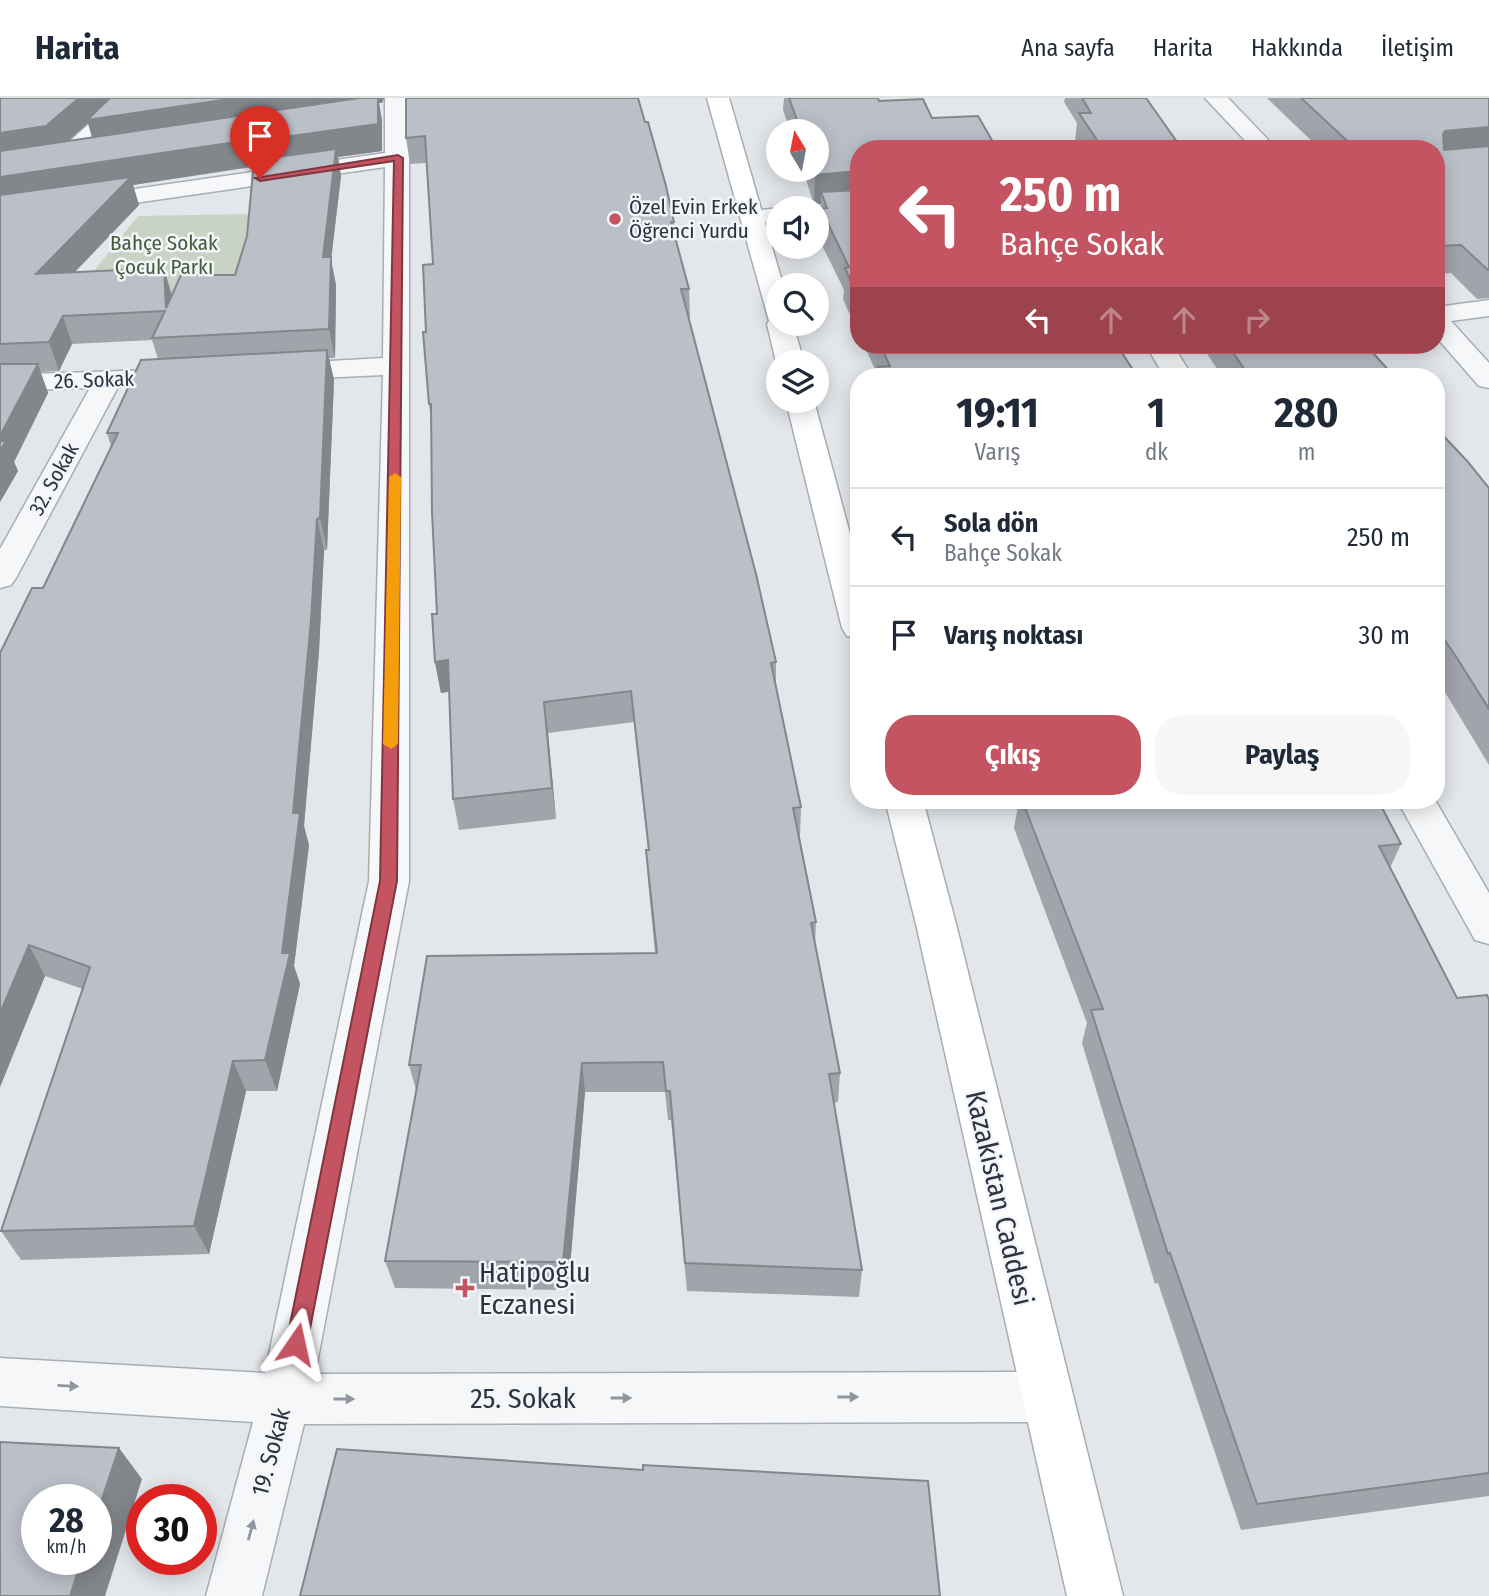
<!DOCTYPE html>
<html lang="tr">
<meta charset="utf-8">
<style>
body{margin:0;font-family:"Fira Sans Condensed",sans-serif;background:#f6f6f7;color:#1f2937;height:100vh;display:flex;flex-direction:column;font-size:26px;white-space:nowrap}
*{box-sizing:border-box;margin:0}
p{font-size:23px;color:#747a83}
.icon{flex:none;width:38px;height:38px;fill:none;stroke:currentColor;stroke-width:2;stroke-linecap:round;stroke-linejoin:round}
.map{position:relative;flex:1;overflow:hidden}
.details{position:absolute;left:850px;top:270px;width:595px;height:441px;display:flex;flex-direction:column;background:#fff;border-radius:28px;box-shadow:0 4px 18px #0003}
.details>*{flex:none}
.banner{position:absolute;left:850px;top:42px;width:595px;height:214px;border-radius:28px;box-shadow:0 4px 18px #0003;background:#c45461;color:#fff;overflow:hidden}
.needle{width:46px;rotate:350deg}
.controls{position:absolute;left:766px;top:21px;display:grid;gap:14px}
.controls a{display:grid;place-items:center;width:63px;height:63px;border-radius:50%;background:#fff;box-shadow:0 4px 18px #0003;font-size:35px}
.speed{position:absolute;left:21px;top:1386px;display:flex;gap:14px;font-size:35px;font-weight:700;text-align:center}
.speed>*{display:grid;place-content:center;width:91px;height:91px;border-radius:50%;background:#fff;box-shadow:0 4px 18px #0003;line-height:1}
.speed small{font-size:18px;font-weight:400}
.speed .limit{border:10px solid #d22;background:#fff;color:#111}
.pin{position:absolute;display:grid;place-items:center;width:60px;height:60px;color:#fff;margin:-72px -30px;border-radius:50% 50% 50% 0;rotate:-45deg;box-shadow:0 0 7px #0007}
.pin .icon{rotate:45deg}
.me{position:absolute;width:77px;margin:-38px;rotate:11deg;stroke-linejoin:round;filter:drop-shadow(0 0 5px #0008)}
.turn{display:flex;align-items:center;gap:24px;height:147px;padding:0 35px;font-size:32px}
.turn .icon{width:91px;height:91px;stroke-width:2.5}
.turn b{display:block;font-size:49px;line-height:60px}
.lanes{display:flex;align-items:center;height:66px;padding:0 35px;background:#0003;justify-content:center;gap:35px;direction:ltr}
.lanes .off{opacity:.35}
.eta{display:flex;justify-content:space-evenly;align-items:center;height:119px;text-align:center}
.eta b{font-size:42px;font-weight:700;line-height:49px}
.cta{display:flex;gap:14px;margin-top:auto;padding:14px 35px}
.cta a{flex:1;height:80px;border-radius:28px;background:#c45461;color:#fff;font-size:28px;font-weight:700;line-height:80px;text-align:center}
.cta a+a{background:#f6f6f7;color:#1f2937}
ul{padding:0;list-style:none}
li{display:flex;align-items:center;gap:21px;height:98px;padding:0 35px;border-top:2px solid #e0e1e3}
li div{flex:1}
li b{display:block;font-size:26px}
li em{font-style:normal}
header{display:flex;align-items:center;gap:42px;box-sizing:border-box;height:98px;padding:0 35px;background:#fff;border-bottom:2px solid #e0e1e3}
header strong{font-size:33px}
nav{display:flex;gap:38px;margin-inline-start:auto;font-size:24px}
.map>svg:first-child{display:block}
.green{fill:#c8d3c5}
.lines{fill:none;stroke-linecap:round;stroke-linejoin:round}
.minor-casing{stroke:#a8adb4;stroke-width:3}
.secondary-casing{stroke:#a8adb4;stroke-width:3}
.minor{fill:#f6f7f9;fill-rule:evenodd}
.secondary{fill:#fff;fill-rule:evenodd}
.wall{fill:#a1a4ab;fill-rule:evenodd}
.shaded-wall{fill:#83868b}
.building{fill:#bbbfc7;stroke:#83868b;stroke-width:2}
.oneway{fill:#91959d}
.route{fill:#c45461;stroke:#7f373f;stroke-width:2}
.slow{fill:#f59e0b}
.poi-dot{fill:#c45461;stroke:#f3f5f8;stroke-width:2.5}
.labels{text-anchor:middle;stroke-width:5;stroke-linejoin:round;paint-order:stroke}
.far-poi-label{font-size:21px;fill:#2c3341;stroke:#f3f5f8;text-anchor:start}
.far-park-label{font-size:21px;fill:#405c3b;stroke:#f3f5f8}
.far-street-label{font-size:21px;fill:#2c3341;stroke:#f3f5f8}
.street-label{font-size:24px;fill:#2c3341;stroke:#f3f5f8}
.near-street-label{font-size:28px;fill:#2c3341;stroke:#f3f5f8}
.near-poi-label{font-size:28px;fill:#2c3341;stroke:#f3f5f8;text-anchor:start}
</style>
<header>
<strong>Harita</strong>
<nav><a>Ana sayfa</a><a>Harita</a><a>Hakkında</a><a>İletişim</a></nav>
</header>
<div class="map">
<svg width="1489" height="1498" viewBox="0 0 1489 1498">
<rect width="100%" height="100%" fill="#e3e6ea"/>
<path class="green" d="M 250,116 L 234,198 L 77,194 L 138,118 Z"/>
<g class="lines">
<defs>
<path id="minor" d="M 118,0 L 142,0 L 69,68 L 9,132 L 0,134 L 0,113 L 53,58 Z
M 385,0 L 407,0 L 409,60 L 409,783 L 315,1276 L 1046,1274 L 1064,1281 L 1072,1299 L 1064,1317 L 1046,1324 L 304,1326 L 262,1498 L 206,1498 L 253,1324 L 0,1308 L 0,1260 L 265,1275 L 369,783 L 383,277 L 278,282 L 268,280 L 264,274 L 268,268 L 278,266 L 383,260 L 385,69 L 86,112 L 78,110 L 74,105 L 78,100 L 86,98 L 385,55 Z
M 1205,0 L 1228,0 L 1277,51 L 1253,51 Z
M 859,105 L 859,119 L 817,122 L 817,110 L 808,110 Z
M 779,110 L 779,124 L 744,124 L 741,119 L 744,114 Z
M 1489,202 L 1489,218 L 1451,223 L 1489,265 L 1489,290 L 1479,288 L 1437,240 L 1437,209 Z
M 1146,247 L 1173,247 L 1192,278 L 1164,278 Z
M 183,271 L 193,273 L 197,279 L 193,285 L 118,289 L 16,480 L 11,487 L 0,490 L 0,451 L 90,290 L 0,293 L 0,277 Z
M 1397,702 L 1435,702 L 1489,795 L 1489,846 L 1475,842 Z"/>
<path id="secondary" d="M 707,0 L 729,0 L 783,187 L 779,187 L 779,226 L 793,226 L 804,264 L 779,264 L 779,268 L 776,264 L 767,226 L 769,223 Z
M 786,303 L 814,303 L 859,469 L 859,541 L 847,538 L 842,530 Z
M 885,702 L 923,702 L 956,826 L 1123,1498 L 1067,1498 L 916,826 Z"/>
</defs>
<use href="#minor" class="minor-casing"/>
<use href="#secondary" class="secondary-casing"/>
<use href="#minor" class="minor"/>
<use href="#secondary" class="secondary"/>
</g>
<path class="wall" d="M 0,0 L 384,0 L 382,5 L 379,5 L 382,23 L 382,53 L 338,59 L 341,78 L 331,162 L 336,187 L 335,260 L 329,260 L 334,282 L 327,452 L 324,452 L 319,553 L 304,728 L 309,747 L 294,868 L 300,886 L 277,993 L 246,993 L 209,1156 L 21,1162 L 1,1133 L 83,891 L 45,878 L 0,989 L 43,490 L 111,348 L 107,335 L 158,261 L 152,242 L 72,246 L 59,273 L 40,274 L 48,295 L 14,364 L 18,373 L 0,404 ZM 88,25 L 92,40 L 67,43 ZM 253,69 L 247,138 L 235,177 L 172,197 L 75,174 L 139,107 L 133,87 Z
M 784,0 L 878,0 L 859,51 L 859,237 L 843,201 L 844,192 L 819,141 L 821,106 L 814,107 L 803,72 L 817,72 L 817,33 L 790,33 L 783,12 Z
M 1065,0 L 1146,0 L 1182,51 L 1081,51 L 1075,42 L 1077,25 L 1064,4 Z
M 1267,0 L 1489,0 L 1489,200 L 1477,201 L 1451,175 L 1437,176 L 1437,51 L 1320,51 Z
M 645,24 L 674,124 L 675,138 L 689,191 L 690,219 L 688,219 L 776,564 L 776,587 L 801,709 L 800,740 L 816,824 L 815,846 L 840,975 L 838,1004 L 834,1005 L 862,1172 L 859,1199 L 687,1193 L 671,1022 L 668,1022 L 665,994 L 585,994 L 568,1192 L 395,1190 L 385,1163 L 416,992 L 409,967 L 655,855 L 648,783 L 646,752 L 648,752 L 634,624 L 548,635 L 556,721 L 459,732 L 453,701 L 449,593 L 441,595 L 435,564 L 437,516 L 431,322 L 429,306 L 426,234 L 433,166 L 427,65 L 410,66 L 406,40 Z
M 864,247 L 1117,247 L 1137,278 L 878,278 Z
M 1201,247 L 1366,247 L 1392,276 L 1391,278 L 1222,278 Z
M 1437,331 L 1489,390 L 1489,667 L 1437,581 Z
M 1019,702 L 1378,702 L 1401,746 L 1390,770 L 1457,900 L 1489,902 L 1489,1398 L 1241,1432 L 1158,1185 L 1155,1186 L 1082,945 L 1087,925 L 1014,730 Z"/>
<path class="shaded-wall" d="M 79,0 L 384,0 L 382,5 L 379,5 L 382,23 L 382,53 L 338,59 L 341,78 L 331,162 L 336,187 L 335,260 L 329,231 L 261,67 L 133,87 L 139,107 L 46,204 L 0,112 L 0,79 L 256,41 L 378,26 L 95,48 L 88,25 L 55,55 L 0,63 L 0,35 Z
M 1489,29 L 1489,55 L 1437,60 L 1443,36 L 1445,33 Z
M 859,73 L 859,102 L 821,94 L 821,106 L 814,107 L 815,77 Z
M 164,170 L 172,198 L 166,210 Z
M 63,218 L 72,246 L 59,273 L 49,244 Z
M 327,252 L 334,282 L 327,452 L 320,420 Z
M 38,266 L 48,295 L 14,364 L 18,373 L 0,404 L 0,338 Z
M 317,421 L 324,452 L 319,553 L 304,728 L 309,747 L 294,868 L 300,886 L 277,993 L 265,962 L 282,855 Z
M 448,562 L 454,593 L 441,595 L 435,564 Z
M 544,604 L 548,635 L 556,721 L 552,690 Z
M 29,847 L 45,878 L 0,989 L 0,915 Z
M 233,963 L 246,993 L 209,1156 L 194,1128 Z
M 582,965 L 585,994 L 568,1192 L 563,1164 Z
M 119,1350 L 142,1381 L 105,1498 L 70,1498 L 82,1461 L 96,1461 L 96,1419 Z"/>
<path class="building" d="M 0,0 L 79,0 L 46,28 L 0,35 Z
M 110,0 L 236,0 L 87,22 Z
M 359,0 L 378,0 L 378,26 L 255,43 L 256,41 L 0,79 L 0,53 Z
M 406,0 L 638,0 L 645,24 L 648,24 L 666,88 L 674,124 L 671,124 L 689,191 L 681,191 L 756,476 L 776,564 L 771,565 L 801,709 L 793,710 L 816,824 L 811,825 L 840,975 L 829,976 L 862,1172 L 685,1165 L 670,993 L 666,993 L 663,964 L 582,965 L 563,1164 L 385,1163 L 421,967 L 409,967 L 427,858 L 657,855 L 646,752 L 649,752 L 631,593 L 544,604 L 552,690 L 453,701 L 448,562 L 435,564 L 432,516 L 437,516 L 432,414 L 431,306 L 429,306 L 423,234 L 426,234 L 423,167 L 433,166 L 425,38 L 406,40 Z
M 789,0 L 878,0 L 879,3 L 923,1 L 932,20 L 978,18 L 997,51 L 859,51 L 859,73 L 815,77 L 814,72 L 817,72 L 817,33 L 801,33 Z
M 1082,0 L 1146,0 L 1182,51 L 1103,51 L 1079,15 L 1091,15 Z
M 1301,0 L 1489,0 L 1489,29 L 1445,33 L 1443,36 L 1444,52 L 1489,48 L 1489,172 L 1488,172 L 1461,147 L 1437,148 L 1437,51 L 1356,51 Z
M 336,51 L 323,159 L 331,159 L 329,231 L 152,240 L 165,213 L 63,218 L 49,244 L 0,246 L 0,97 L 131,79 L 36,176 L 164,170 L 166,210 L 181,177 L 235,177 L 247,138 L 254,62 Z
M 859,92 L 859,201 L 845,170 L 849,169 L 821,111 L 827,110 L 821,94 Z
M 880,247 L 1117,247 L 1137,278 L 882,278 L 878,269 L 890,268 Z
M 1228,247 L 1366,247 L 1392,276 L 1386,277 L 1387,278 L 1249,278 Z
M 327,252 L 320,420 L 317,421 L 311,522 L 293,715 L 300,715 L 282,855 L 290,855 L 265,962 L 233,963 L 194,1128 L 1,1133 L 90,869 L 29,847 L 0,915 L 0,555 L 32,490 L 43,490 L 118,335 L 107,335 L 141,262 Z
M 0,266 L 38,266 L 0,338 Z
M 1437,331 L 1468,364 L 1489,390 L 1489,611 L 1457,560 L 1437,531 Z
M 0,343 L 6,343 L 0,353 Z
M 1022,702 L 1378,702 L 1401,746 L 1379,748 L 1457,900 L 1487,897 L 1489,902 L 1489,1375 L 1257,1406 L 1170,1155 L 1168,1156 L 1091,912 L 1103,911 Z
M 0,1344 L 119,1350 L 96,1419 L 96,1402 L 37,1402 L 37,1461 L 82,1461 L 70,1498 L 0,1498 Z
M 337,1351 L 643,1372 L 643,1367 L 928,1383 L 940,1498 L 300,1498 Z"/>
<defs><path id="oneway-solid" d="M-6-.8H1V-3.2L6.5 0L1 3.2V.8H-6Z" transform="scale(1.75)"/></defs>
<g class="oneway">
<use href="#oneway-solid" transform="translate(68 1288) rotate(3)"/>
<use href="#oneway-solid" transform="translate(848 1299)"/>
<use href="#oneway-solid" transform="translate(621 1300)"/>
<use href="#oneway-solid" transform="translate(344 1301)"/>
<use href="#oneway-solid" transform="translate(251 1432) rotate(-75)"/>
</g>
<path class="route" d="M 398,57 L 403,60 L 397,783 L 307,1246 L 304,1253 L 296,1256 L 289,1253 L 286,1246 L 380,783 L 394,63 L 260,83 L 255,80 Z"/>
<path class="slow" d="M 395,375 L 401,379 L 398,646 L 391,651 L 383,646 L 389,379 Z"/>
<g class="poi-dot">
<circle cx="615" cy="121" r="7"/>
<path d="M461.5 1179.5h7v7h7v7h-7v7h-7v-7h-7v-7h7z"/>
</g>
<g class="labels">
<g class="far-poi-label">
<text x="629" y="116">Özel Evin Erkek<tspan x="629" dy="24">Öğrenci Yurdu</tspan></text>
</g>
<g class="far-park-label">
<text x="164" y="152">Bahçe Sokak<tspan x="164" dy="24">Çocuk Parkı</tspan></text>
</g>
<g class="far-street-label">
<text transform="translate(94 282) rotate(-2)" y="7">26. Sokak</text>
<text transform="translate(54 381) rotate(-61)" y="7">32. Sokak</text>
</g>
<g class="street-label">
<text transform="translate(271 1354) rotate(-75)" y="8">19. Sokak</text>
</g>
<g class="near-street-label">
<text transform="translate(1000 1100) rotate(77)" y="10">Kazakistan Caddesi</text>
<text x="523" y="1310">25. Sokak</text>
</g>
<g class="near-poi-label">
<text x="479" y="1184">Hatipoğlu<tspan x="479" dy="32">Eczanesi</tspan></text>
</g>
</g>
</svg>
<div class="controls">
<a><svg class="needle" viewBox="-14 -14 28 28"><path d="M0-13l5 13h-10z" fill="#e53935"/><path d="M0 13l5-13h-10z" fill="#747a83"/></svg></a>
<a><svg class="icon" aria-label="sound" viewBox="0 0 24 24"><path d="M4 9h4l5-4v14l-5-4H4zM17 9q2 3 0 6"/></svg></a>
<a><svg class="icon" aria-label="search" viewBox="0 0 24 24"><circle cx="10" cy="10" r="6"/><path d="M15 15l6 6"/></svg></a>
<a><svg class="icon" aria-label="layers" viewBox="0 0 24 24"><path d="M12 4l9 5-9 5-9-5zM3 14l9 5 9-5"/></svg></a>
</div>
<div class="speed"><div>28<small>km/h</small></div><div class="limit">30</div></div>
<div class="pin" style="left:260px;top:80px;background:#d93025"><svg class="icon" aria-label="arrive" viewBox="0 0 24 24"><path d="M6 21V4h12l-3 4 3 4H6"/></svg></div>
<svg class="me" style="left:296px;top:1246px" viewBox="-20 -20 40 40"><path d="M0-17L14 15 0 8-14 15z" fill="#c45461" stroke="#fff" stroke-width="4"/></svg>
<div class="banner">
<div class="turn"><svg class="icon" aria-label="left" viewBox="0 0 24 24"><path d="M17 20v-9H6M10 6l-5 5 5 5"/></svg><div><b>250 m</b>Bahçe Sokak</div></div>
<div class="lanes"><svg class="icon" aria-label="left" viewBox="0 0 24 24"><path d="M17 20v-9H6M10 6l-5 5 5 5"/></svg><svg class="icon off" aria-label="ahead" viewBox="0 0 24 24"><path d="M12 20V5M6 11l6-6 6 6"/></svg><svg class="icon off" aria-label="ahead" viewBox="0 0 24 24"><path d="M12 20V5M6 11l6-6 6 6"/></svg><svg class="icon off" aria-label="right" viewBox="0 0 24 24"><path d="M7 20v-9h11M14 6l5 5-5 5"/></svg></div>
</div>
<section class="details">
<div class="eta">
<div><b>19:11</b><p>Varış</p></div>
<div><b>1</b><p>dk</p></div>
<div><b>280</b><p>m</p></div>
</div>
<ul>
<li><svg class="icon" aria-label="left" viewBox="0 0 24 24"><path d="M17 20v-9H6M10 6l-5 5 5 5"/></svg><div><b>Sola dön</b><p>Bahçe Sokak</p></div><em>250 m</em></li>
<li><svg class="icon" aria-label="arrive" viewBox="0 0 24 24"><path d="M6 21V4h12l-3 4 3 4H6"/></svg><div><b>Varış noktası</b></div><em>30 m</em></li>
</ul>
<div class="cta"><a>Çıkış</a><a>Paylaş</a></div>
</section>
</div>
